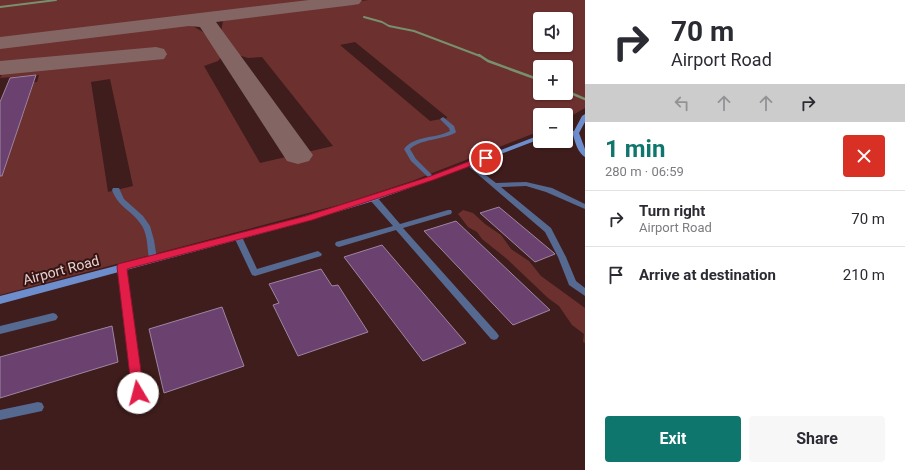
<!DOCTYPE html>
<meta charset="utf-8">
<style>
body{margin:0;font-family:Roboto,sans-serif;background:#f7f7f7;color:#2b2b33;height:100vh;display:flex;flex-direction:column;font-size:15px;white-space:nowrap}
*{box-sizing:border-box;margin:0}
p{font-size:13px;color:#7c7c81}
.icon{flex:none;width:22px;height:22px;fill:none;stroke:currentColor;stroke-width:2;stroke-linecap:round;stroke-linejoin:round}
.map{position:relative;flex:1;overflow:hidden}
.drawer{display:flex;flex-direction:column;background:#fff;width:320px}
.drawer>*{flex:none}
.guide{background:#fff;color:#2b2b33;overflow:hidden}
.buttons{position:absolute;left:533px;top:12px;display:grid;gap:8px}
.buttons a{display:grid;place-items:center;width:40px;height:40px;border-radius:4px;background:#fff;box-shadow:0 1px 3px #0004;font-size:20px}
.pin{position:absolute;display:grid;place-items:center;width:34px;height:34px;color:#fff;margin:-17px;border:2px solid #fff;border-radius:50%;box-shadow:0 1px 4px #0007}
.me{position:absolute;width:44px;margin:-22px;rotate:352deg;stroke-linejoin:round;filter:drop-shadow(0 0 3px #0008)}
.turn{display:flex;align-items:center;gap:14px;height:84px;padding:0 20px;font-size:18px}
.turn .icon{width:52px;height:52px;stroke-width:2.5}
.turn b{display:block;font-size:28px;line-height:34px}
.lanes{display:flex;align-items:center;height:38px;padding:0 20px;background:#0003;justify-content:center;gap:20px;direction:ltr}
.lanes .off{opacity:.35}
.round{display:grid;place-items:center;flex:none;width:42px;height:42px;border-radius:4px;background:#f7f7f7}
.head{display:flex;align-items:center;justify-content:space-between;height:68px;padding:0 20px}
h1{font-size:24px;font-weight:700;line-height:30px;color:#0f766e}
.button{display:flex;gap:8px;margin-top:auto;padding:8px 20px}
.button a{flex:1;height:46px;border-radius:4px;background:#0f766e;color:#fff;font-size:16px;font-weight:700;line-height:46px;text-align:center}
.button a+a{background:#f7f7f7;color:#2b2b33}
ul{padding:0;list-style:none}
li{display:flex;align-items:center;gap:12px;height:56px;padding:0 20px;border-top:1px solid #e1e1e2}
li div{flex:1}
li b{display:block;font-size:15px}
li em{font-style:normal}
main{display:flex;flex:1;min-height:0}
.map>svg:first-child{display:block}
.green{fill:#6c302f;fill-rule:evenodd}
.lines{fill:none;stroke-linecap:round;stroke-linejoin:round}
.stream-far1{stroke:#77906d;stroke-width:2}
.stream{stroke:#77906d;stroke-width:2.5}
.taxiway{fill:#836664;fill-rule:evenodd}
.building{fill:#6b4170;stroke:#9f85a2}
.lane{fill:#556991;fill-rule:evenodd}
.secondary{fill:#6d8dcc;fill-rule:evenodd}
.route{fill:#e11d48;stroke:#92132f}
.labels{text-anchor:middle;stroke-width:4;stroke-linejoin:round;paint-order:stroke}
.street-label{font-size:14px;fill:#e7d0ce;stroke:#341413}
</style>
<main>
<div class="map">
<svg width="585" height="470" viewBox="0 0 585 470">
<rect width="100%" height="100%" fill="#3f1d1c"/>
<path class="green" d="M 0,0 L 339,0 L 0,41 Z
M 369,0 L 585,0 L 585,108 L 566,119 L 566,115 L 540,115 L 540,131 L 412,181 L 342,204 L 0,295 L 0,174 L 3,174 L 21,120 L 0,118 L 23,115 L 34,82 L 37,82 L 39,75 L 0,78 L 4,71 L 153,57 L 159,52 L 0,65 L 0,45 L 115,31 L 191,25 L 203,32 L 222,56 L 218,61 L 204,66 L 260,163 L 333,146 L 262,57 L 248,58 L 235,54 L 221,32 L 223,21 L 287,10 ZM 540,19 L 566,19 L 566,45 L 540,45 ZM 355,42 L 447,117 L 447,118 L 430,121 L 340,45 ZM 540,67 L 566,67 L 566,93 L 540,93 ZM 110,79 L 133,186 L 108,192 L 91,82 Z
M 463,210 L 473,213 L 485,224 L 501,235 L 511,249 L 529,261 L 541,276 L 585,308 L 585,343 L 583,342 L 584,334 L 572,325 L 559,306 L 548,298 L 507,259 L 482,239 L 477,232 L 468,227 L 458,214 Z"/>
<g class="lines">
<path class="stream-far1" d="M 0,7 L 56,0
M 364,17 L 382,22 L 389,26 L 414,31 L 480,56"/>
<path class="stream" d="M 479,55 L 488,61 L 540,80
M 566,91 L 585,99"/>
<path class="taxiway" d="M 309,0 L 362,0 L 359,4 L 353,5 L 216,22 L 313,155 L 309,161 L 298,164 L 287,161 L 200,27 L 189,26 L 0,49 L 0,37 Z
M 156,47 L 164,49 L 167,54 L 164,59 L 0,75 L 0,61 Z"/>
</g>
<path class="building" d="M 36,75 L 2,176 L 0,176 L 0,102 L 10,78 Z
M 499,207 L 554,253 L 555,254 L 535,262 L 480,213 Z
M 456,221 L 550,310 L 513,325 L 424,231 Z
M 382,245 L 466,343 L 423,361 L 344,257 Z
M 321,269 L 332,286 L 338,285 L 368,332 L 298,356 L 273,305 L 279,303 L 269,284 Z
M 222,307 L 244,366 L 164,393 L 149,329 Z
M 112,326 L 118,362 L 0,398 L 0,357 Z"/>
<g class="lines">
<path class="lane" d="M 443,117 L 454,126 L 456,132 L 455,133 C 442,140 420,139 410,149 L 416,159 L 435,178 L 434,179 L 430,179 L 411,161 L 404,149 C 415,135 435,139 450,131 L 449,128 L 440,119 Z
M 469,162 L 496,183 L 526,182 L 552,188 L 585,204 L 585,209 L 546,192 L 526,186 L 501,187 L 551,228 L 566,257 L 576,281 L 585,288 L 585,296 L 569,285 L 558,257 L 545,232 L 467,165 L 467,163 Z
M 113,188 L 119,188 L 124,199 L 143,216 L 150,226 L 154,240 L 157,259 L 156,261 L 150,261 L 149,259 C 147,247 148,233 140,223 C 131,210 118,207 112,190 Z
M 370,196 L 376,196 L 400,224 L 448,210 L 451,210 L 452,212 L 451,214 L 403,228 L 497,333 L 499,336 L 497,339 L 494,340 L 491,339 L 396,230 L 339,247 L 336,246 L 335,244 L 336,242 L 393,226 L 370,200 L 369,198 Z
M 238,234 L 242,237 L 257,269 L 318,251 L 322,254 L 321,256 L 255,276 L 252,275 L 251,273 L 234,237 Z
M 121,264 L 124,265 L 125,267 L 146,409 L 144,413 L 140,414 L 136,413 L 134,409 L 117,267 L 118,265 Z
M 53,313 L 56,314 L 58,317 L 56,320 L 0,334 L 0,326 Z
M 38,402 L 42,403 L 44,407 L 42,411 L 0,420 L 0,410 Z"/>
<path class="secondary" d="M 585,114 L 585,122 L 579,133 L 585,149 L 585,157 C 578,153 575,142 573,135 L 566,134 L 566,130 L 574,131 L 582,116 Z
M 540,135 L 540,139 L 432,180 L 370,202 L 297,224 L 0,304 L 0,296 L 292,220 L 364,198 L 428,178 Z"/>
</g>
<path class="route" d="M 486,155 L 489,156 L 489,159 L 433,180 L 312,220 L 127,269 L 144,393 L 143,397 L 138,398 L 134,397 L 132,393 L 117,267 L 118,264 L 306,216 L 428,177 Z"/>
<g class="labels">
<g class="street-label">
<text transform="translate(61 270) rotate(-15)" y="5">Airport Road</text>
</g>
</g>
</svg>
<div class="buttons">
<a><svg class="icon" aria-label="sound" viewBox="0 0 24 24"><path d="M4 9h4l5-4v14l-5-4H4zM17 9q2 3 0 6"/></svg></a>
<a>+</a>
<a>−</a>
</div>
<div class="pin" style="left:486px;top:158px;background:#d93025"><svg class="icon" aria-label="arrive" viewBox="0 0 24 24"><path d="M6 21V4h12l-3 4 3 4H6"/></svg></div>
<svg class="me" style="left:138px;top:393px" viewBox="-20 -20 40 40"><circle r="19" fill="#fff"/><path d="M0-13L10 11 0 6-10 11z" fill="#e11d48"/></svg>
</div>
<section class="drawer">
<div class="guide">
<div class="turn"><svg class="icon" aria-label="right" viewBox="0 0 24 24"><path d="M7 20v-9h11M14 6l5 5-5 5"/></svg><div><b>70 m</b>Airport Road</div></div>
<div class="lanes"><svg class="icon off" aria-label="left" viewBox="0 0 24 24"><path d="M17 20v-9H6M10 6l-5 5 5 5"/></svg><svg class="icon off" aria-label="ahead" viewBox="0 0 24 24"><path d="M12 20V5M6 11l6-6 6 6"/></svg><svg class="icon off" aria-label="ahead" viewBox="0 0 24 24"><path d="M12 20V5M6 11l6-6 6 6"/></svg><svg class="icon" aria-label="right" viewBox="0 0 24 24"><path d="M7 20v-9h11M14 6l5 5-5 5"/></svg></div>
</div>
<div class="head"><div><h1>1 min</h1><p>280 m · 06:59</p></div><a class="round" style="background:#d93025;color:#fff"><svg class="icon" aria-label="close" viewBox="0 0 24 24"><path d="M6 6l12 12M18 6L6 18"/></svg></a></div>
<ul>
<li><svg class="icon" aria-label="right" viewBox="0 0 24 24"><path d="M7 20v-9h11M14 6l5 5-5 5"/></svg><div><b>Turn right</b><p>Airport Road</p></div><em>70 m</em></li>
<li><svg class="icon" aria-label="arrive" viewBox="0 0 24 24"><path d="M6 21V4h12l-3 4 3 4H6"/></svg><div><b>Arrive at destination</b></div><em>210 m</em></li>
</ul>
<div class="button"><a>Exit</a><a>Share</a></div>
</section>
</main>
